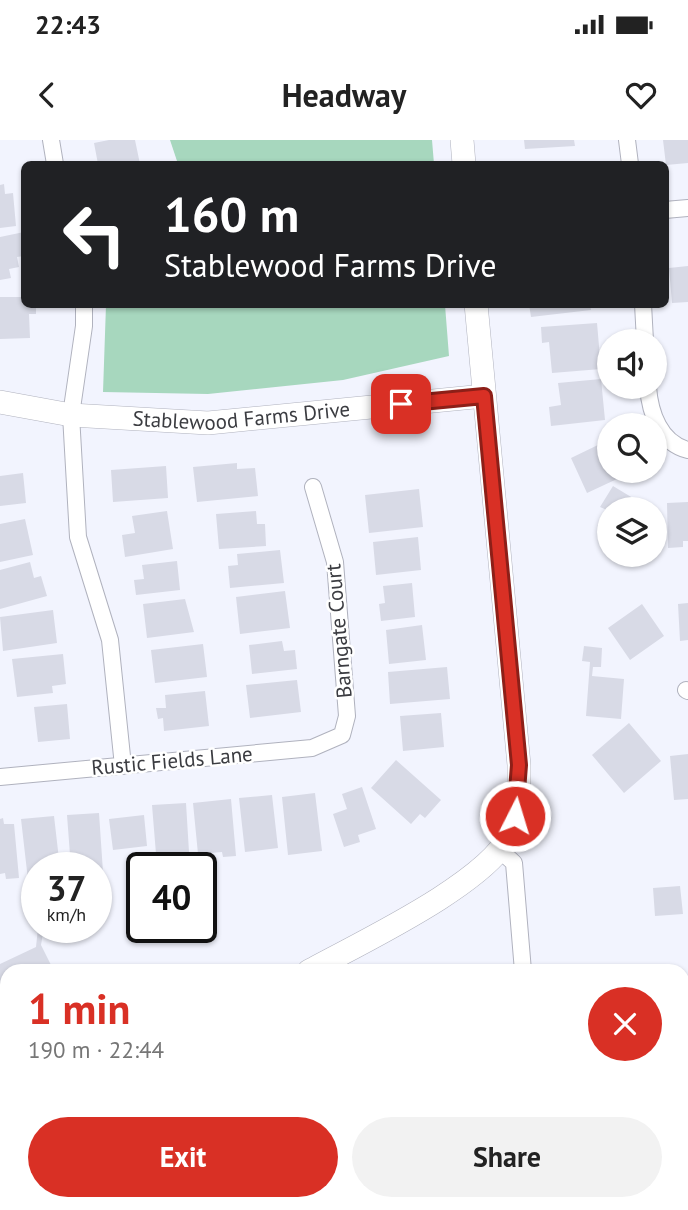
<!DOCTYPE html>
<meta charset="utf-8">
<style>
body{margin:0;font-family:"PT Sans",sans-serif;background:#f2f2f2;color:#222;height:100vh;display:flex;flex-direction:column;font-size:26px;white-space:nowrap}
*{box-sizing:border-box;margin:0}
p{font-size:23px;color:#767676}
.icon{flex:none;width:38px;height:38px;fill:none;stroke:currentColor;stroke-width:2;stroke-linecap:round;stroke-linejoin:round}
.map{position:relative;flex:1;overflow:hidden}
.side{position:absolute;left:0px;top:824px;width:690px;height:247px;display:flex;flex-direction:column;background:#fff;border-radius:21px 21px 0 0;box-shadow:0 2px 5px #0004}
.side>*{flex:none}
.top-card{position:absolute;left:21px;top:21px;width:648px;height:147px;border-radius:10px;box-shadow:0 2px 5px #0004;background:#202124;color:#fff;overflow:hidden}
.tools{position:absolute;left:597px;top:189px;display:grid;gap:14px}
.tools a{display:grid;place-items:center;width:70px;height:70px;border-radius:50%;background:#fff;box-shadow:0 2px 5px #0004;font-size:35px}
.speed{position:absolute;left:21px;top:712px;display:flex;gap:14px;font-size:35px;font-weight:700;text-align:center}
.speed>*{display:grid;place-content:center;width:91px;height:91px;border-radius:50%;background:#fff;box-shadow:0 2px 5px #0004;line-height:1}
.speed small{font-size:18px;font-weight:400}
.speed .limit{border:4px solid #111;border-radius:10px;background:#fff;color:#111}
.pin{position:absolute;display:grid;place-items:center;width:60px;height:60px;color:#fff;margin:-30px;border-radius:14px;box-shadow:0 4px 10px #0006}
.me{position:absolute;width:77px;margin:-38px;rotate:5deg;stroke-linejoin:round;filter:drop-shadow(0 0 5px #0008)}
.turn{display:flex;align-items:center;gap:24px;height:147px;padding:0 28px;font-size:32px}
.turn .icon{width:91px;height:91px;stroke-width:2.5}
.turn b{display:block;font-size:49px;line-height:60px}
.round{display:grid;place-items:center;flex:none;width:74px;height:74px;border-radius:37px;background:#f2f2f2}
.headline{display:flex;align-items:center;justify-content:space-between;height:119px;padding:0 28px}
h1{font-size:42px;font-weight:600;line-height:52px;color:#d93025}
.button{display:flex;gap:14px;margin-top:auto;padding:14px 28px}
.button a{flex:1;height:80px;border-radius:42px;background:#d93025;color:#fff;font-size:28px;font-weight:600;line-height:80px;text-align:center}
.button a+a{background:#f2f2f2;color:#222}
.status{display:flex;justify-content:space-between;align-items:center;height:49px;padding:0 35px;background:#fff;direction:ltr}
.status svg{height:19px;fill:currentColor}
header{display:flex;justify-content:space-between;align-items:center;height:91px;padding:0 28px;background:#fff;font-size:32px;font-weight:600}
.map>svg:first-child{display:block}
.green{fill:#a7d7be}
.building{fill:#d8dae6}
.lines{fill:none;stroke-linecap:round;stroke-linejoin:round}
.street-casing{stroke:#b0b2be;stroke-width:18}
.secondary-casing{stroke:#b0b2be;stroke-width:24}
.street{stroke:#fff;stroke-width:16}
.secondary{stroke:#fff;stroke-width:23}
.route-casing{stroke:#8d1f18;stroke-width:18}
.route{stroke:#d93025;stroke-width:12}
.labels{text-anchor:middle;stroke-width:5;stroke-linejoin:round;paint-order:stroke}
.street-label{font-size:21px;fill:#3b3c41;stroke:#fff}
</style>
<div class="status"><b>22:43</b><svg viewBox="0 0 49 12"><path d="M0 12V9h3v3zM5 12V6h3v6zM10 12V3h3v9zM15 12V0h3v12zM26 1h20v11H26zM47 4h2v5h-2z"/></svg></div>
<header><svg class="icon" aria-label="back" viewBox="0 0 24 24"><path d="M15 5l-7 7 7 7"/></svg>Headway<svg class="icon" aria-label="heart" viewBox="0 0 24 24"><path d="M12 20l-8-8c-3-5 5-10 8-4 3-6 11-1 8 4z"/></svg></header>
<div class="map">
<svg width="688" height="1070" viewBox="0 0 688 1070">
<rect width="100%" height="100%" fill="#f2f4fe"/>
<path class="green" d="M 170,0 L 432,0 L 434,24 L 178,24 Z
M 106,165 L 445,165 L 449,216 L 343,240 L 208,254 L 103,252 Z"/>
<path class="building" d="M 109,0 L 135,0 L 140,24 L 98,24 L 94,3 Z
M 524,0 L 574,0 L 575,6 L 525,9 Z
M 663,0 L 688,0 L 688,23 L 666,25 Z
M 4,44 L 5,54 L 13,53 L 16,86 L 0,88 L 0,45 Z
M 24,92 L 24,116 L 17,117 L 19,127 L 9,129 L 11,138 L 0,140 L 0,97 Z
M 688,126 L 688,162 L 672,163 L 669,128 Z
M 0,157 L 24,157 L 24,164 L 36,164 L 36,174 L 29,174 L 30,198 L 0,199 Z
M 529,164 L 590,164 L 591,170 L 531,177 Z
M 597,183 L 601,229 L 552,233 L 549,202 L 542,203 L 541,187 Z
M 601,239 L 605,280 L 551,286 L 549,267 L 561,265 L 558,243 Z
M 600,304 L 609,322 L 609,331 L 613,331 L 617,339 L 587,353 L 571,318 Z
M 237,323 L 237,329 L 255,328 L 258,356 L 197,362 L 193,327 Z
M 166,326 L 168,358 L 113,362 L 111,330 Z
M 23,333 L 26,363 L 0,366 L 0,336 Z
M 613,346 L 651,369 L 609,369 L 609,393 L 597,386 L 607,370 L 600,367 Z
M 419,349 L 423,387 L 369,393 L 365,355 Z
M 688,362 L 688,401 L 683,401 L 683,407 L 668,408 L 667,363 Z
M 167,371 L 173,409 L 125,417 L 122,395 L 135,393 L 132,376 Z
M 256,371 L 257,384 L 265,384 L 266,406 L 219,409 L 216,374 Z
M 25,379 L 33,415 L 0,422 L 0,384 Z
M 418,397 L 421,430 L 376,435 L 373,402 Z
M 280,410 L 284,443 L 230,448 L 228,426 L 238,425 L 237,414 Z
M 177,421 L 180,450 L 136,455 L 134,440 L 144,439 L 142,425 Z
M 30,422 L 34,438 L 41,436 L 47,456 L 0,469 L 0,430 Z
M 412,443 L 415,477 L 381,481 L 379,464 L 385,463 L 383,446 Z
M 285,451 L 290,488 L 240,494 L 236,457 Z
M 185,459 L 194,492 L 147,498 L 143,464 Z
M 688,463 L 688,500 L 680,501 L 678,464 Z
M 642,464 L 664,496 L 630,520 L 608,488 Z
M 53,470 L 57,503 L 3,511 L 0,477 Z
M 422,485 L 426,520 L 389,524 L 386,490 Z
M 282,501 L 284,511 L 295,510 L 297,529 L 252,534 L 249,505 Z
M 203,504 L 207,537 L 155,543 L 151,510 Z
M 584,506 L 602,508 L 601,527 L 593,527 L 592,536 L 624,539 L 621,579 L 586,576 L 590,522 L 582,521 Z
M 63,514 L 66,544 L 52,546 L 53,553 L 17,557 L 12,519 Z
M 447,527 L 450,559 L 390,564 L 388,532 Z
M 297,540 L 301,572 L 250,578 L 246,545 Z
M 205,551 L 209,586 L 164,591 L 163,578 L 158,579 L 156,568 L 166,568 L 165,555 Z
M 67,564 L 70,599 L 38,602 L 34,567 Z
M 441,573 L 444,607 L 403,611 L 400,576 Z
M 629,583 L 661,621 L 624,653 L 592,615 Z
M 688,614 L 688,659 L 674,660 L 670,616 Z
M 396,620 L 441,660 L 425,678 L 420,674 L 411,684 L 371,648 Z
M 362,647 L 376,689 L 358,695 L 360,702 L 344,707 L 333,674 L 347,669 L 342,654 Z
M 315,653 L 322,711 L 288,715 L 282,657 Z
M 272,655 L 278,708 L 245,712 L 239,658 Z
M 231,659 L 236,716 L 223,717 L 222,712 L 198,714 L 193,663 Z
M 186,663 L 189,712 L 156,714 L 152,665 Z
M 99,673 L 103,732 L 96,733 L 96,728 L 71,728 L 67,675 Z
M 144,675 L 147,706 L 113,710 L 109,679 Z
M 54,676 L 60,728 L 37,728 L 37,739 L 28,740 L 21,679 Z
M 3,678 L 4,684 L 14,684 L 19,738 L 6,739 L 5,733 L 0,734 L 0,679 Z
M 680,746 L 683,774 L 655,776 L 653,748 Z
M 37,758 L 37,785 L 26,764 Z
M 38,788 L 53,788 L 43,793 L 41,805 L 54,831 L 7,831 L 7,866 L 0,852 L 0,824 L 36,807 Z
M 682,941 L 688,941 L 688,960 L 682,961 Z"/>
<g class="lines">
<defs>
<path id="street" d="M 51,0 L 55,24
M 627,0 L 630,24
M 665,70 L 688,68
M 84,164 L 84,186 L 71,275 L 78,397 L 110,500 L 123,626
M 643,164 L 645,201
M 648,247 C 650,273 660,303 688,310
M 686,550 L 688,551
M 0,637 L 312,608 L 342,595 L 347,576 L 335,422 L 313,347
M 501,711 L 514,723 L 523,831
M 682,1020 L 688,1019
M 544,1064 L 544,1070"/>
<g id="secondary">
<path d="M 462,0 L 464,24"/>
<path id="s1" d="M 0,262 L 71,275 L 208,283 L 484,256"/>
<path d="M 309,831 C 360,803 488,743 510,694 C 520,673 519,648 519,625 L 476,164"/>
<path d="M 0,1004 L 7,1000"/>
</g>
</defs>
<use href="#street" class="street-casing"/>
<use href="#secondary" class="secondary-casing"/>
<use href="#street" class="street"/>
<use href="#secondary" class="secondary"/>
</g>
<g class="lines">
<defs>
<path id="route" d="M 401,264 L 484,256 L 519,625 L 515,676"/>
</defs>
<use href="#route" class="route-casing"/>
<use href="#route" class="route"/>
</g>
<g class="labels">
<g class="street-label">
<text dy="7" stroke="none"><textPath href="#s1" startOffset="243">Stablewood Farms Drive</textPath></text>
<text transform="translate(339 491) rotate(-95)" y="7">Barngate Court</text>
<text transform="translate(172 621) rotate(-5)" y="7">Rustic Fields Lane</text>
</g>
</g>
</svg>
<div class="tools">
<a><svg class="icon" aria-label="sound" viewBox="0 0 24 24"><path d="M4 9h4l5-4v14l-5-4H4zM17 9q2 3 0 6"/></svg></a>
<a><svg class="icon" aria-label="search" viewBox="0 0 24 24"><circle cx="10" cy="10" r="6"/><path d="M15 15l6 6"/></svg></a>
<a><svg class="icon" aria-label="layers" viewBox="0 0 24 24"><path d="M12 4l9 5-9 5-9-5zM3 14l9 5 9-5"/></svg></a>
</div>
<div class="speed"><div>37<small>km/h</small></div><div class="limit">40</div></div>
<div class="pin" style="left:401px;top:264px;background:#d93025"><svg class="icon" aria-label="arrive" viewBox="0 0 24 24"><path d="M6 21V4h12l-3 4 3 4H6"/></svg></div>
<svg class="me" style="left:515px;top:676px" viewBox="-20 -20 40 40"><circle r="17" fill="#d93025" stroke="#fff" stroke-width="3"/><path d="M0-11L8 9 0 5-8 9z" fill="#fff"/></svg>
<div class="top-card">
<div class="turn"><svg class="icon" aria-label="left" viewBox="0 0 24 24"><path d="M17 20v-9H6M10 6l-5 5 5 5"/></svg><div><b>160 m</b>Stablewood Farms Drive</div></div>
</div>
<section class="side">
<div class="headline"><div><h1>1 min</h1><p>190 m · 22:44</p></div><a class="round" style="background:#d93025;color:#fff"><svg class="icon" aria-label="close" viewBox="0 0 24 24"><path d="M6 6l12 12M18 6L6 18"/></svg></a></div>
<div class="button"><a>Exit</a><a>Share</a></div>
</section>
</div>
